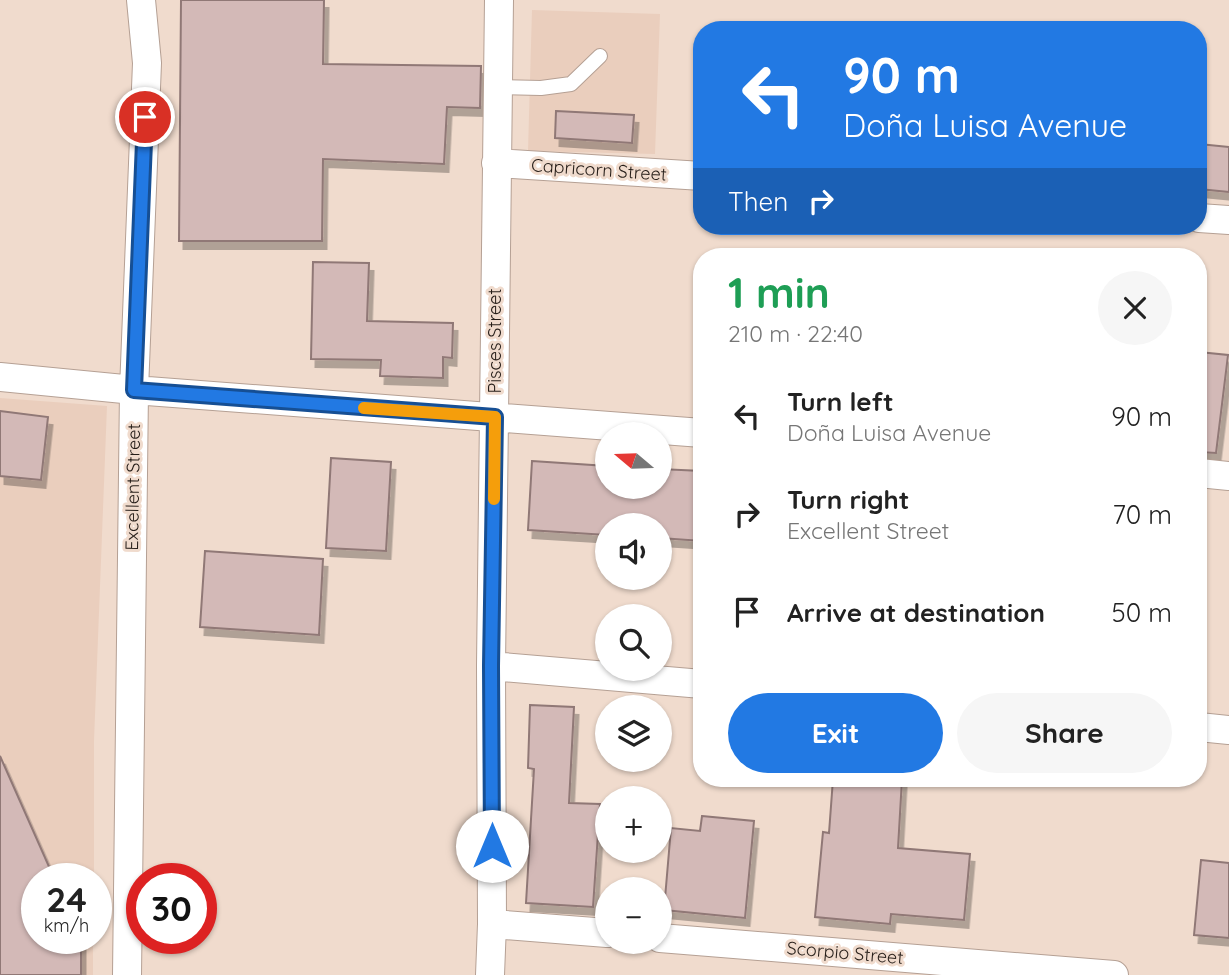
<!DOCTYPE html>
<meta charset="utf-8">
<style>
body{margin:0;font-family:Quicksand,sans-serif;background:#f6f6f6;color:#222;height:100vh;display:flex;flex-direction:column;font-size:26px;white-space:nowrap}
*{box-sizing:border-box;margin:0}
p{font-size:23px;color:#767676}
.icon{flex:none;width:38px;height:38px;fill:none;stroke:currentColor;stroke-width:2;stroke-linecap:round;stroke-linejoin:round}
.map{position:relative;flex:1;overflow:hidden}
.side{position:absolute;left:693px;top:248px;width:514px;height:539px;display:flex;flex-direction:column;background:#fff;border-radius:28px;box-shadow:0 2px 5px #0004}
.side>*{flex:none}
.banner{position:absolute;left:693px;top:21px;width:514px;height:214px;border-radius:28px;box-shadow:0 2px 5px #0004;background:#2279e3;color:#fff;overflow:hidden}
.needle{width:46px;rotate:289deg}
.tools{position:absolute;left:595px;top:422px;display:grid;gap:14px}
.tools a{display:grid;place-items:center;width:77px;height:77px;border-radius:50%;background:#fff;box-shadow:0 2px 5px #0004;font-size:35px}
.speed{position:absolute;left:21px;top:863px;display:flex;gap:14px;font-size:35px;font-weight:700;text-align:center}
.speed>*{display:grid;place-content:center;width:91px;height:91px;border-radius:50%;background:#fff;box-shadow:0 2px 5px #0004;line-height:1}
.speed small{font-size:18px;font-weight:400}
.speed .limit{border:10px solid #d22;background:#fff;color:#111}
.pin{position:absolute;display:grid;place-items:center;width:60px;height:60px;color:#fff;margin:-30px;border:4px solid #fff;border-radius:50%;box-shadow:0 2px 7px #0007}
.me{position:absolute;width:77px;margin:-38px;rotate:0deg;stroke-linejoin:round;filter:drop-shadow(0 0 5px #0008)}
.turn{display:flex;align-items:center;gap:24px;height:147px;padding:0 35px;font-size:32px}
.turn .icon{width:91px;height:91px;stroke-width:2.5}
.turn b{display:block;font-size:49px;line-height:60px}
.then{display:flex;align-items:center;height:66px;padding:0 35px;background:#0003;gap:14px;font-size:26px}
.round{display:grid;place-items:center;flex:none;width:74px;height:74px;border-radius:37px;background:#f6f6f6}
.head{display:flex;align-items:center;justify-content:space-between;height:119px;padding:0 35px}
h1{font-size:42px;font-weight:700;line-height:52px;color:#1e9e55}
.primary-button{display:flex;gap:14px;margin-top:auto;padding:14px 35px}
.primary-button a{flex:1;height:80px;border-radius:42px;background:#2279e3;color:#fff;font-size:28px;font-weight:700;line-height:80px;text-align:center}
.primary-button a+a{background:#f6f6f6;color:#222}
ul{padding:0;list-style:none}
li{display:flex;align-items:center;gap:21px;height:98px;padding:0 35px}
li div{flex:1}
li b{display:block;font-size:26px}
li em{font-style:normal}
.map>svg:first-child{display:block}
.built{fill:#eacebd}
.building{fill:#d3b9b7;stroke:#907876;stroke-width:2;filter:url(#shadow)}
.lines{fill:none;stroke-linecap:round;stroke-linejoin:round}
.lane-casing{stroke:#b5a094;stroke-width:16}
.street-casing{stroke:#b5a094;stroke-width:30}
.lane{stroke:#fff;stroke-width:14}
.street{stroke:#fff;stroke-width:28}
.route-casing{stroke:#164f94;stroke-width:18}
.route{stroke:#2279e3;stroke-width:12}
.slow{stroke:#f59e0b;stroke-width:12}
.labels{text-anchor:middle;stroke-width:6;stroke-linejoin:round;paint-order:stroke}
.street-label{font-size:18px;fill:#251d18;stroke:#f0dbcd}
</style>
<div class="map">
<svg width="1229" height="975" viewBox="0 0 1229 975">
<defs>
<filter id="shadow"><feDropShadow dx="4.5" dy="8" stdDeviation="0" flood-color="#0004"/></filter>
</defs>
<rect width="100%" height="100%" fill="#f0dbcd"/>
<path class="built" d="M 532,10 L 660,14 L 655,154 L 528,151 Z
M 0,398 L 107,406 L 94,741 L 94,878 L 37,878 L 37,938 L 93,938 L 93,975 L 0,975 Z"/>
<path class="building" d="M 181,0 L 324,0 L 323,64 L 481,66 L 480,108 L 447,107 L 444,164 L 323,159 L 322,241 L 179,241 Z
M 556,111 L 634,115 L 632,143 L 555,138 Z
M 1199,144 L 1229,147 L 1229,192 L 1199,189 Z
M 313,262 L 369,263 L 367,321 L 453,323 L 452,358 L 443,357 L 443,378 L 380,376 L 381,360 L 311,359 Z
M 1199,352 L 1228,355 L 1216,453 L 1199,452 Z
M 0,411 L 48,417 L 41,480 L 0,476 Z
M 331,458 L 391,462 L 386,551 L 326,548 Z
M 532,461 L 607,466 L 607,486 L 660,486 L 660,469 L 702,471 L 702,541 L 660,538 L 660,525 L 607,525 L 607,535 L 528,530 Z
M 205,551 L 323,559 L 319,635 L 200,627 Z
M 530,705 L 574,707 L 569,803 L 600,804 L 593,907 L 526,903 L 534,769 L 528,768 Z
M 0,756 L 54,878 L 37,878 L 37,938 L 81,938 L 81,975 L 0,975 Z
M 833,779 L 902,779 L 898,848 L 970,854 L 964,920 L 891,914 L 890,924 L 815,917 L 823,832 L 829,833 Z
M 702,816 L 754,821 L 745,918 L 664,910 L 671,828 L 700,831 Z
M 1201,860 L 1229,863 L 1229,938 L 1194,935 Z"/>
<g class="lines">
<defs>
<path id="lane" d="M 497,87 L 541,88 L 571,84 L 600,56"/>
<path id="street" d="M 496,163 L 702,176
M 1199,218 L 1229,220
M 0,377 L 134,390 L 702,433
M 1199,473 L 1229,476
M 491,666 L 702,684
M 1199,727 L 1229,730
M 492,924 L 607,933
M 660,938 L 1114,975
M 127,975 L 134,390 L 147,63 L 141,0
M 490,975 L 492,924 L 491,666 L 499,0"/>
</defs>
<use href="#lane" class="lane-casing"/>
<use href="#street" class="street-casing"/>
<use href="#lane" class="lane"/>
<use href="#street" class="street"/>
</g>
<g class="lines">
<defs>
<path id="route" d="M 145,117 L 134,390 L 495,417 L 491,666 L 492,846"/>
</defs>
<use href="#route" class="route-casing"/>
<use href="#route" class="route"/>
<path class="slow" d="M 364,408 L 495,417 L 494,499"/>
</g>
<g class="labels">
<g class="street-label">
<text transform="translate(599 170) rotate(4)" y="6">Capricorn Street</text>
<text transform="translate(495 341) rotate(-90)" y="6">Pisces Street</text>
<text transform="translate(133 487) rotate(-89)" y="6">Excellent Street</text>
<text transform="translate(845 953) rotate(5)" y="6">Scorpio Street</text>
</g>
</g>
</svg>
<div class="tools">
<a><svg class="needle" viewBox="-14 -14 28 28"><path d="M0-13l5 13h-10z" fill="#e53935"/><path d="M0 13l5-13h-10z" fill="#767676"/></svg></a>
<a><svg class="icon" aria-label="sound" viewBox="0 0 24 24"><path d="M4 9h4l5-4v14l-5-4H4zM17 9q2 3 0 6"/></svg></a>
<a><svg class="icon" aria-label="search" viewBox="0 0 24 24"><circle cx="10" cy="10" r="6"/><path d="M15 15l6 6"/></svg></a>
<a><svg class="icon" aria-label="layers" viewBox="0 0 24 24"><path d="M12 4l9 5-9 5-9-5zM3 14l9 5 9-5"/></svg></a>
<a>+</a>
<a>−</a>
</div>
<div class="speed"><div>24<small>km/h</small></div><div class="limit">30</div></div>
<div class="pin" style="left:145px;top:117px;background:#d93025"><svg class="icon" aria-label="arrive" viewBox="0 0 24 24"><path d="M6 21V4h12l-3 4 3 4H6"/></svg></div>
<svg class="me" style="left:492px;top:846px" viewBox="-20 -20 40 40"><circle r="19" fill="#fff"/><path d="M0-13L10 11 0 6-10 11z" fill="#2279e3"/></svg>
<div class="banner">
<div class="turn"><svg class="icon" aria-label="left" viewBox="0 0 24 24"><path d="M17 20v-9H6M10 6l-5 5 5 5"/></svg><div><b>90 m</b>Doña Luisa Avenue</div></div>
<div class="then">Then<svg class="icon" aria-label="right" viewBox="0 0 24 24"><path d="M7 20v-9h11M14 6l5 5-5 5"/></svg></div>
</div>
<section class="side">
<div class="head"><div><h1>1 min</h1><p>210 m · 22:40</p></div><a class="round"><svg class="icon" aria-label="close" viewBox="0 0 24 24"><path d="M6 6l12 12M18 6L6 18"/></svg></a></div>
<ul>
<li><svg class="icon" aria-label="left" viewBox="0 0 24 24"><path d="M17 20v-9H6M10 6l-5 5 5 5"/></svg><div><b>Turn left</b><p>Doña Luisa Avenue</p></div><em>90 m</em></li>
<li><svg class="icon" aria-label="right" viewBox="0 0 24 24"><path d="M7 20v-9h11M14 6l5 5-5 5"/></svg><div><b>Turn right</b><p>Excellent Street</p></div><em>70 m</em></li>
<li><svg class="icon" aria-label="arrive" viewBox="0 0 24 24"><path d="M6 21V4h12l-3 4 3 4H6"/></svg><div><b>Arrive at destination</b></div><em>50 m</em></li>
</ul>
<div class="primary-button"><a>Exit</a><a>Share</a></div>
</section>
</div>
